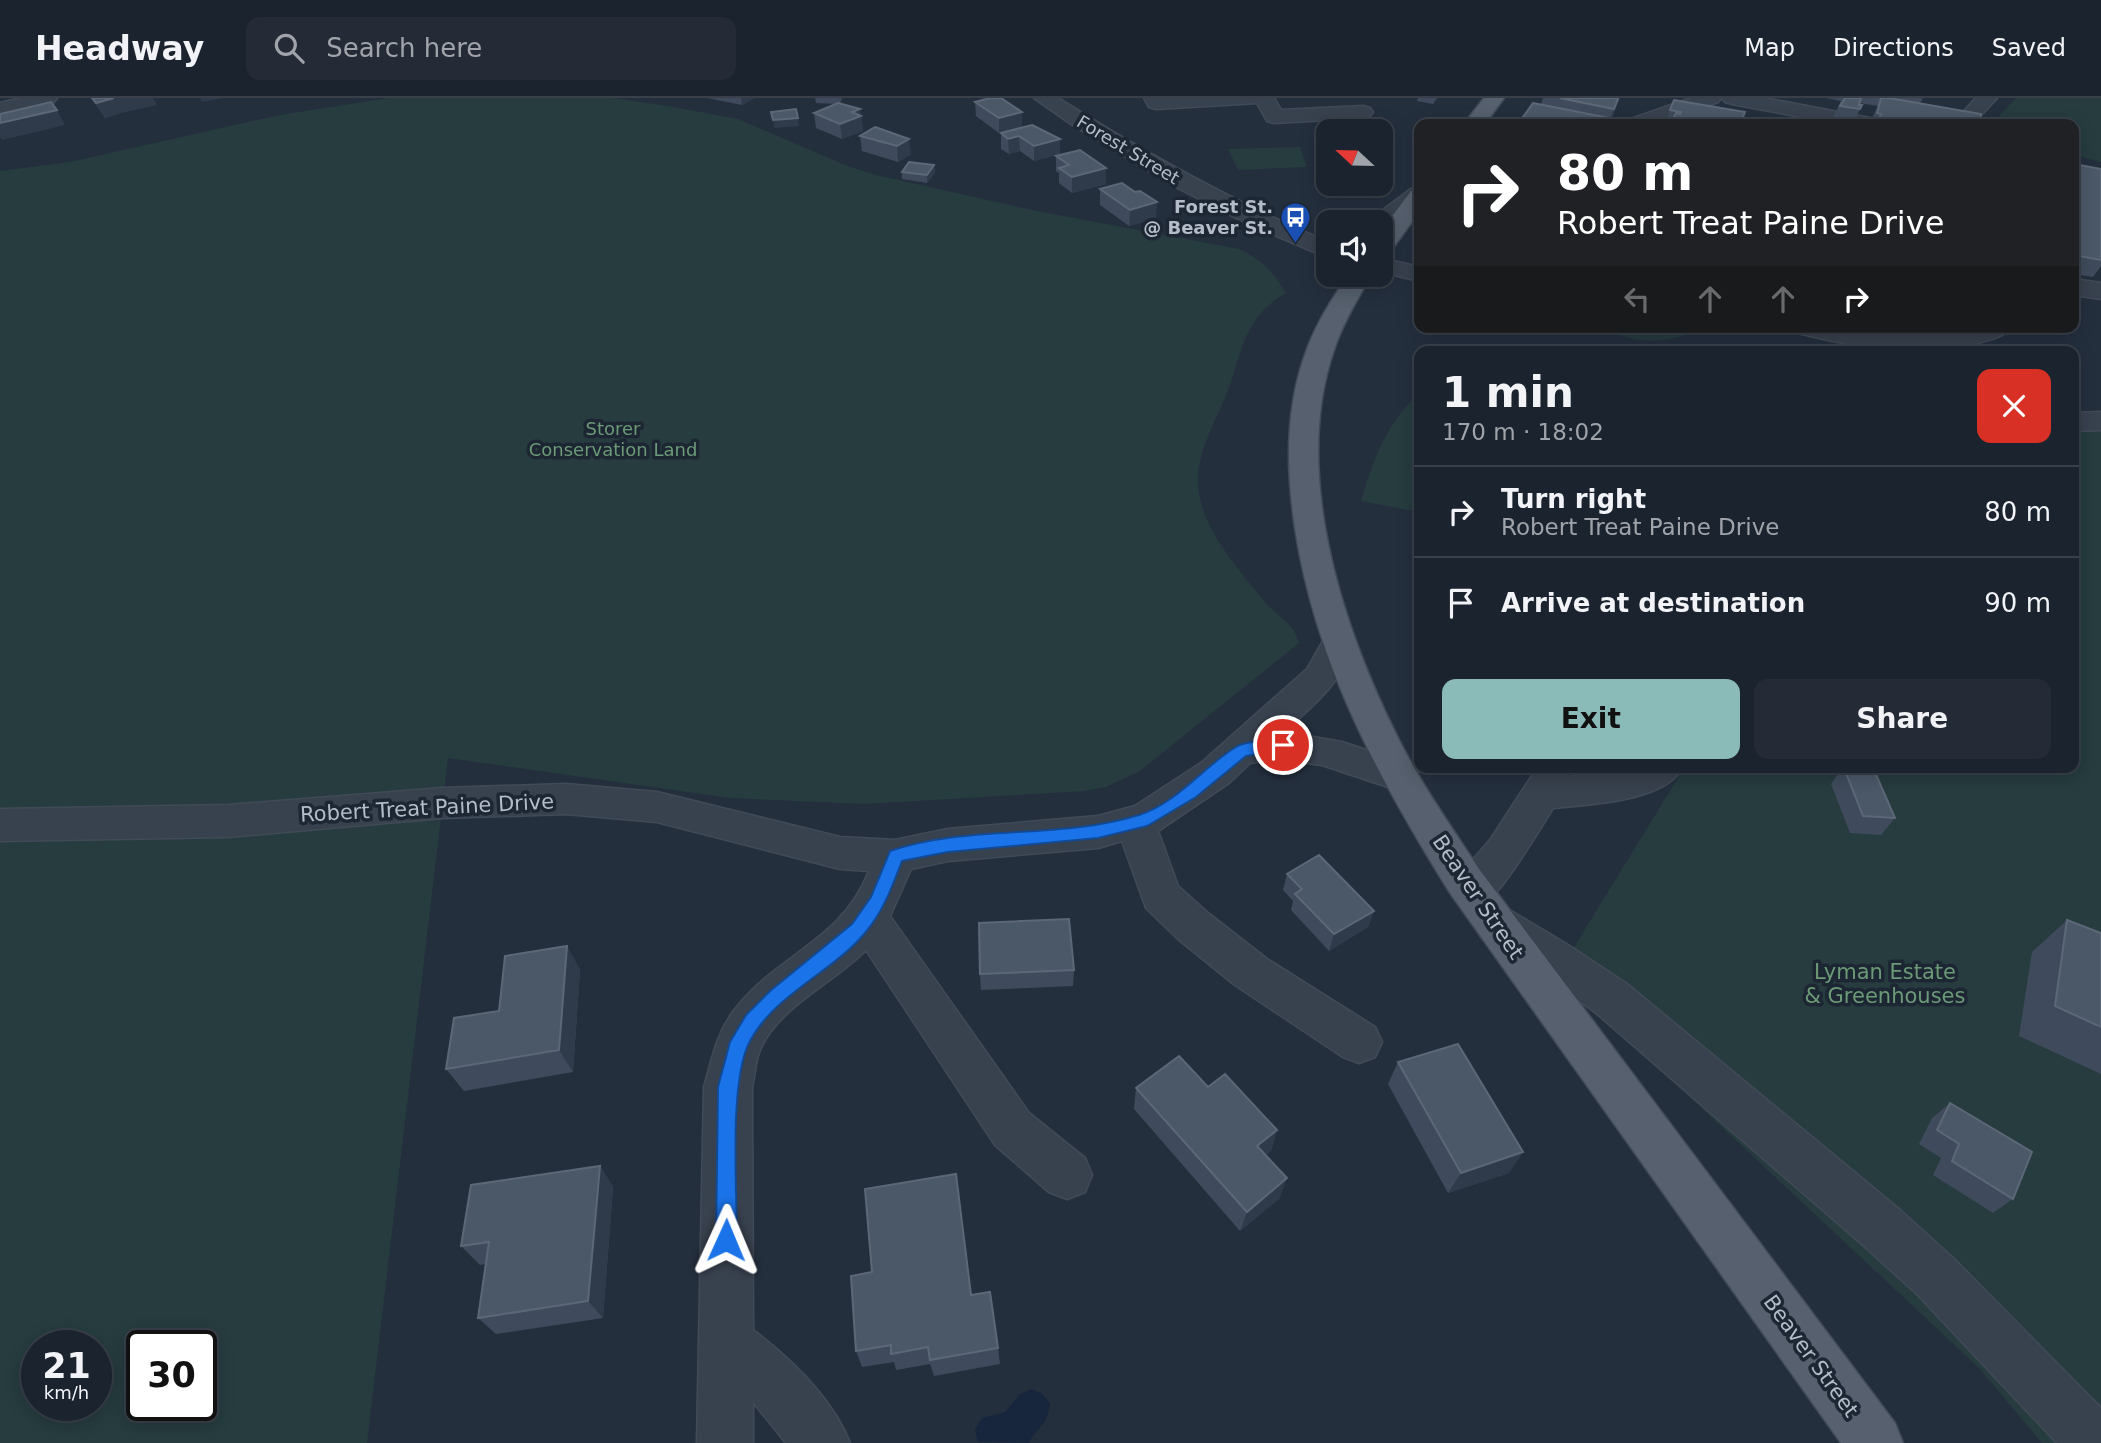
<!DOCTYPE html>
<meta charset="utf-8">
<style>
body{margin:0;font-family:"DejaVu Sans",sans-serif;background:#242b36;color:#f1f3f6;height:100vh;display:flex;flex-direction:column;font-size:26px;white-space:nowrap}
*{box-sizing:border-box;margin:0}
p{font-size:23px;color:#a0a4aa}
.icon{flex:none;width:38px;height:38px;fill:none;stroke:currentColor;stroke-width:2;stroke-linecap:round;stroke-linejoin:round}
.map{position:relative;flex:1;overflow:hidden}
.side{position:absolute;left:1414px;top:248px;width:665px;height:427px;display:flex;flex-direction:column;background:#1b232e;border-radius:14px;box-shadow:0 4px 18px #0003,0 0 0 2px #39404a}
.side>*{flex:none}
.banner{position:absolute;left:1414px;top:21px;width:665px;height:214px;border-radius:14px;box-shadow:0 4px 18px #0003,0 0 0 2px #39404a;background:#202124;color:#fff;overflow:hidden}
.needle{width:46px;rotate:292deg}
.tools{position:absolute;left:1316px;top:21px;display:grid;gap:14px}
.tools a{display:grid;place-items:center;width:77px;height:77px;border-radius:14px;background:#1b232e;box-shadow:0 4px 18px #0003,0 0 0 2px #39404a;font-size:35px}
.speed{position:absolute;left:21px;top:1232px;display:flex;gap:14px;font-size:35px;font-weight:700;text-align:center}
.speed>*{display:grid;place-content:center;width:91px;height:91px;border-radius:50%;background:#1b232e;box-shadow:0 4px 18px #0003,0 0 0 2px #39404a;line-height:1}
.speed small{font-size:18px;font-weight:400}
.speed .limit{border:4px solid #111;border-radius:10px;background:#fff;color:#111}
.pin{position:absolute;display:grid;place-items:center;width:60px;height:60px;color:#fff;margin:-30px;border:4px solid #fff;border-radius:50%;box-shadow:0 2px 7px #0007}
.me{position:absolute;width:77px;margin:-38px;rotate:1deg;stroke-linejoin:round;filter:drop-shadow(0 0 5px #0008)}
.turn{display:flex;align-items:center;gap:24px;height:147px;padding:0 28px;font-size:32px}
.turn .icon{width:91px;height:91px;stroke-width:2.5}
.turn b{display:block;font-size:49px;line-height:60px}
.lanes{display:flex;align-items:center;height:66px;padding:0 28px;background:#0003;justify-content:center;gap:35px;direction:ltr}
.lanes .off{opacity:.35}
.round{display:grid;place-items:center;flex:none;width:74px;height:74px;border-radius:14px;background:#242b36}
.head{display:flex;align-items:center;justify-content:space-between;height:119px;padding:0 28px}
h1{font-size:42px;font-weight:600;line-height:52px}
.action{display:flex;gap:14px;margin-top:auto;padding:14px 28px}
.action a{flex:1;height:80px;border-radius:14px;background:#8bbbb9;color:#111;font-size:28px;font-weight:600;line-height:80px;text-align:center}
.action a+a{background:#242b36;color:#f1f3f6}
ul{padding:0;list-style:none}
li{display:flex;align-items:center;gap:21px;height:91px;padding:0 28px;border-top:2px solid #39404a}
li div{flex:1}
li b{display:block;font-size:26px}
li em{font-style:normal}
header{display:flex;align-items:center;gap:42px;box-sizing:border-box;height:98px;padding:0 35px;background:#1b232e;border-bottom:2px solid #39404a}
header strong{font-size:33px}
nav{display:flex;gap:38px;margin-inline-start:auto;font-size:24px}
.search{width:490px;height:63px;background:#242b36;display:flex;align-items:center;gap:18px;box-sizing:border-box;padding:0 24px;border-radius:14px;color:#a0a4aa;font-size:26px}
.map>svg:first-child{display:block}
.green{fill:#263c3f;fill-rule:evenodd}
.water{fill:#17263c}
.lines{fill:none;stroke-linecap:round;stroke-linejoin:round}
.minor-casing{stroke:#414a57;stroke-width:3}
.major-casing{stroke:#414a57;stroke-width:3}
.minor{fill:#38414e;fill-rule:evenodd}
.major{fill:#56606e;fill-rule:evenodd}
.wall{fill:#3f4b5c}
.shaded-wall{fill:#2f3b4b}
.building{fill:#4b5868;stroke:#5c6777;stroke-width:2}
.route{fill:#1a73e8;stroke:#114b97;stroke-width:2}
.labels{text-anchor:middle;stroke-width:7;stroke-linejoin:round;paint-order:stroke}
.far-street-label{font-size:18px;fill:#b4bcc9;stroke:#1d2633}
.far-poi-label{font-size:18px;font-weight:bold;fill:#b4bcc9;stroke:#1d2633;text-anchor:end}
.far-park-label{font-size:18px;fill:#6b9a76;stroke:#1d2633}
.street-label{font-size:21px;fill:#b4bcc9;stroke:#1d2633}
.park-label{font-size:21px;fill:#6b9a76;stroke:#1d2633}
</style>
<header>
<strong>Headway</strong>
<div class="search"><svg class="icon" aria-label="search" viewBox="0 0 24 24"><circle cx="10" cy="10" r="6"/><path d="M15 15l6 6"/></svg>Search here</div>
<nav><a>Map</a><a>Directions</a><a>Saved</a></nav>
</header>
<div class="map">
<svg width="2101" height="1345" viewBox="0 0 2101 1345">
<rect width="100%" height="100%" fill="#242f3e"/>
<path class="green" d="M 389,0 L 614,0 L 673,9 L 738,21 L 845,67 L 876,77 L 1032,112 L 1239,151 C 1261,161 1274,175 1286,195 C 1247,217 1243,248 1230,287 C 1220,316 1200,346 1198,377 C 1195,425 1236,467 1263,502 C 1277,519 1293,523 1299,545 L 1140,673 L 1106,689 L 1084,693 L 864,706 L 730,700 L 448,660 L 367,1345 L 0,1345 L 0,73 L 70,64 L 280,17 ZM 37,1248 L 96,1248 L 96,1307 L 37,1307 ZM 142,1248 L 201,1248 L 201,1307 L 142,1307 Z
M 2016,0 L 2101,0 L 2101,64 L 2074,57 L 2074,26 L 1992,26 Z
M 1300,49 L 1307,69 L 1238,72 L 1228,51 Z
M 1605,229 L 1703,229 C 1674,245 1634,249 1605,229 Z
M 1419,295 L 1419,414 L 1361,403 C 1374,359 1385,328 1419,295 Z
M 2074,326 L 2101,327 L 2101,1345 L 2042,1345 L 1979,1270 L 1662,973 L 1571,854 L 1684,670 L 2074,670 Z"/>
<path class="water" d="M 1031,1291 L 1041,1295 L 1050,1305 C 1048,1328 1038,1327 1029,1345 L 978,1344 L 975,1332 L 982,1320 L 1005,1314 L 1020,1296 Z"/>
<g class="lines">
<defs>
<path id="minor" d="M 21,0 L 57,0 L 54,4 L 0,17 L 0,5 Z
M 1034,0 L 1058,0 C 1145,55 1234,104 1328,144 L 1328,160 L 1246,125 L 1174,88 L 1071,26 Z
M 1144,0 L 1274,0 L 1281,12 L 1363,8 L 1370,10 L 1373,14 L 1370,18 L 1363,20 L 1274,25 L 1267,23 L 1257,5 L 1156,11 L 1149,9 Z
M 1691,0 L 1721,0 L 1718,4 L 1654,26 L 1625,26 L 1628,22 Z
M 1722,0 L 1764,0 L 1870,20 L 1877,22 L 1880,26 L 1838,26 L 1732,6 L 1725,4 Z
M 1976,0 L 1997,0 L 1973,26 L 1952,26 Z
M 1419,89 L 1419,108 L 1407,118 L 1381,131 L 1381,124 L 1367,124 L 1411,91 Z
M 1381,160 L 1419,169 L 1419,183 L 1381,174 Z
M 2074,181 L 2101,185 L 2101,201 L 2074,197 Z
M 1794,229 L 1846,229 L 1879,235 L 1927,237 L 1973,229 L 2011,229 C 2005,239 1989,242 1978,245 C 1917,260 1858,250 1798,235 Z
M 2101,314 L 2101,332 L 2074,333 L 2074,315 Z
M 1339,532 L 1351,536 L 1356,544 C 1341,585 1316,605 1284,634 L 1342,644 L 1414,668 L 1419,678 L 1414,688 L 1400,693 L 1322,667 L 1282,662 L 1262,663 L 1250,665 L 1229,685 L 1158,733 L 1178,788 L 1208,815 L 1267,861 L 1375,929 L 1382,944 L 1375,959 L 1359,965 L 1343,959 L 1235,887 L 1178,841 L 1146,810 L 1122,743 L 1098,750 L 948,763 L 911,771 L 890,818 L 1029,1015 L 1085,1060 L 1092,1077 L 1085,1094 L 1067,1101 L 1049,1094 L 995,1047 L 866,852 C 835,884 777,910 760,952 C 755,963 755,977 752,989 L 753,1232 C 791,1261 832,1300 850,1345 L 786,1345 L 753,1304 L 753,1345 L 697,1345 L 704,989 C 712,961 717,933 736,910 C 779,855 841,844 869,773 L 840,771 L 657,724 L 566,716 L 443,720 L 228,739 L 0,743 L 0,711 L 228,707 L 443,690 L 566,686 L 657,694 L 840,739 L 895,742 L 948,731 L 1098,718 L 1135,708 L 1201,665 L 1307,571 L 1327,536 Z
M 1537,670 L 1577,670 L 1573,678 L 1626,670 L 1682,670 C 1664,704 1588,706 1553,710 C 1541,729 1501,797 1484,805 C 1474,810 1467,808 1457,804 L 1451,792 L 1457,780 L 1490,742 Z
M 1496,808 L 1511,813 L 1568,847 L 1627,886 L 1900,1112 L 1953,1160 L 2101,1310 L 2101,1345 L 2057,1345 L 1917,1196 L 1864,1148 L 1595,914 L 1538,873 L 1481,839 L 1475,826 L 1481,813 Z"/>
<path id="major" d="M 1484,0 L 1504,0 L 1485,26 L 1464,26 Z
M 1419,91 L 1419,114 L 1390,154 L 1381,156 L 1381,133 L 1411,93 Z
M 1348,177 L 1372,177 C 1357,201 1343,225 1334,252 C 1292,374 1341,525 1396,636 C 1419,683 1450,727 1479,771 L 1895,1325 L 1903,1345 L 1841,1345 L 1450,795 C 1378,679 1316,567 1295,430 C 1286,370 1285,309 1307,251 C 1317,224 1332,201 1348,177 Z"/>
</defs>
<use href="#minor" class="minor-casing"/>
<use href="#major" class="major-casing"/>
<use href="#minor" class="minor"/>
<use href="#major" class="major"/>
</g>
<path class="wall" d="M 92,0 L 153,0 L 156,7 L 124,14 L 105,20 Z
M 707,0 L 754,0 L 742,7 Z
M 815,0 L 842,0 L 840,6 L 860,11 L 863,33 L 842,41 L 816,30 L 814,15 L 838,6 L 816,5 Z
M 1418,0 L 1437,0 L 1433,6 L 1417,3 Z
M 1543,0 L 1619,0 L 1612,20 L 1541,7 Z
M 1826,0 L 1923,0 L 1920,5 L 1979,26 L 1869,26 L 1878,8 L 1860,5 L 1859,7 L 1862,7 L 1853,26 L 1830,26 L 1841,3 Z
M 975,4 L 1022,29 L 999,35 L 976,18 Z
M 1670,12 L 1741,24 L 1745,26 L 1665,26 Z
M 875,29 L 911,56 L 898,64 L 862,53 L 860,38 Z
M 1001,35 L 1060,41 L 1060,56 L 1034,63 L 1020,53 L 1009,56 L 1001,51 Z
M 1056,58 L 1106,70 L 1106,86 L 1072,95 L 1059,85 L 1059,75 L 1056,73 Z
M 2074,66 L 2101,71 L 2101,168 L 2093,179 L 2074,176 Z
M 934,67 L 935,75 L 927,85 L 902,81 L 902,74 Z
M 1100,91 L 1156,120 L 1129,128 L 1100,107 Z
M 1842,670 L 1857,670 L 1895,720 L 1881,737 L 1850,735 L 1831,686 Z
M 1287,776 L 1374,813 L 1368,829 L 1329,853 L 1291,812 L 1293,803 L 1283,792 Z
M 2067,822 L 2101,835 L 2101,976 L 2019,938 L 2032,854 Z
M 567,848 L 580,872 L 573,974 L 464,993 L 446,971 L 499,913 Z
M 1074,872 L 1073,888 L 981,892 L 980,876 Z
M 1398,964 L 1509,1075 L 1448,1095 L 1388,986 Z
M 1208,989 L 1277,1032 L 1271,1053 L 1265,1057 L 1280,1100 L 1240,1133 L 1134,1011 L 1136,990 Z
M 1950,1005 L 2013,1101 L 1993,1115 L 1933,1077 L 1941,1060 L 1919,1046 L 1932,1020 Z
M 600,1068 L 613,1089 L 603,1220 L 496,1236 L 478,1220 L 485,1166 L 480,1167 L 461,1148 Z
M 971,1197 L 998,1250 L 1000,1266 L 934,1278 L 930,1266 L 896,1272 L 894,1264 L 862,1269 L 856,1253 Z"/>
<path class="shaded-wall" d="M 114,0 L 153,0 L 156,7 L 124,14 L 105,20 L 96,5 Z
M 200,0 L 223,0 L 202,4 Z
M 741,0 L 754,0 L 742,7 Z
M 1615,0 L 1619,0 L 1610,26 L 1608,26 L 1614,11 Z
M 860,11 L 863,33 L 842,41 L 840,26 L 852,14 Z
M 57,12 L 65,27 L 2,42 L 0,39 L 0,25 Z
M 1022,14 L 1022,29 L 999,35 L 999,20 Z
M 798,20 L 799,28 L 774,30 L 773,22 Z
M 1019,38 L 1020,53 L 1009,56 L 1008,41 Z
M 909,41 L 911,56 L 898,64 L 897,48 Z
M 1060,41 L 1060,56 L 1034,63 L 1034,48 Z
M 934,67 L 935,75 L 927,85 L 927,77 Z
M 1106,70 L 1106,86 L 1072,95 L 1072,79 Z
M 1157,104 L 1156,120 L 1129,128 L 1130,112 Z
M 1374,813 L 1368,829 L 1329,853 L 1334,836 Z
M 567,848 L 580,872 L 573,974 L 559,952 Z
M 1277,1032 L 1271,1053 L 1251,1069 L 1257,1048 Z
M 1523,1054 L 1509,1075 L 1448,1095 L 1461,1075 Z
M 600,1068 L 613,1089 L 603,1220 L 588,1203 Z
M 1287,1080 L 1280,1100 L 1240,1133 L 1247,1114 Z"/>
<path class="building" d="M 92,0 L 114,0 L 96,5 Z
M 990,0 L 1001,0 L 1022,14 L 999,20 L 975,4 Z
M 1560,0 L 1615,0 L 1618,1 L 1614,11 Z
M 1845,0 L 1861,0 L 1859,7 L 1862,7 L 1860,11 L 1840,8 Z
M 1881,0 L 1889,0 L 1981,16 L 1979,26 L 1884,26 L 1878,25 L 1881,16 L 1877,15 Z
M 1674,2 L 1745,14 L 1741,24 L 1745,25 L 1745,26 L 1671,26 L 1676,15 L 1680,16 L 1681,14 L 1670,12 Z
M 51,4 L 57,12 L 0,25 L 0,16 Z
M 838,5 L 860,11 L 852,14 L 861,18 L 840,26 L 814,15 Z
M 1533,5 L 1635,25 L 1634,26 L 1518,26 Z
M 796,11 L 798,20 L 773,22 L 771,14 Z
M 1755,21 L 1777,23 L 1791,26 L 1753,26 Z
M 1032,27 L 1060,41 L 1034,48 L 1019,38 L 1008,41 L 1001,35 Z
M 875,29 L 909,41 L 897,48 L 860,38 Z
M 1080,52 L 1106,70 L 1072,79 L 1059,70 L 1069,67 L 1056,58 Z
M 909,64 L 934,67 L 927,77 L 902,74 Z
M 2074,66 L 2101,71 L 2101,162 L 2074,157 Z
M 1122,85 L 1135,94 L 1140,93 L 1157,104 L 1130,112 L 1100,91 Z
M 1844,670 L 1874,672 L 1895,720 L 1863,718 Z
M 1319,757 L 1374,813 L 1334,836 L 1295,796 L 1302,791 L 1287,776 Z
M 1069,821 L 1074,872 L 980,876 L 979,825 Z
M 2067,822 L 2101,835 L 2101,929 L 2055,908 Z
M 567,848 L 559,952 L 446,971 L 454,920 L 499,913 L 505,858 Z
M 1458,946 L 1523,1054 L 1461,1075 L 1398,964 Z
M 1179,958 L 1208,989 L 1225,976 L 1277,1032 L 1257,1048 L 1287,1080 L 1247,1114 L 1136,990 Z
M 1950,1005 L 2032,1054 L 2013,1101 L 1952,1063 L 1959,1046 L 1937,1032 Z
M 600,1068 L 588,1203 L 478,1220 L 489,1144 L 461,1148 L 471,1087 Z
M 956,1076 L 971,1197 L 990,1194 L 998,1250 L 930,1262 L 928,1249 L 891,1256 L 891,1247 L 856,1253 L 851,1178 L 872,1174 L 865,1091 Z"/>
<path class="route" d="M 1283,641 L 1289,643 L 1291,647 L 1289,651 L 1246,658 L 1196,699 L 1147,728 L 1098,740 L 948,754 L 902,763 C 892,789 883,814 865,835 C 833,874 773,897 749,945 C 729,986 737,1093 737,1142 L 734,1150 L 726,1153 L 719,1150 L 716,1142 L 718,989 L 730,944 L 746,917 L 770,893 L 852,826 L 871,799 L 890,753 C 970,726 1058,742 1139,717 C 1177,705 1203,669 1236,649 C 1248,642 1269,643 1283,641 Z"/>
<defs>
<symbol id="bus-pin" viewBox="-11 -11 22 30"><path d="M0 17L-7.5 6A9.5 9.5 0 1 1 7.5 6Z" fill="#1a4fb4" stroke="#1d2633"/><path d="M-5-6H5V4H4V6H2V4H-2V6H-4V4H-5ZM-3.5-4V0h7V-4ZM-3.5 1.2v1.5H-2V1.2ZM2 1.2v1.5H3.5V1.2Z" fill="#fff"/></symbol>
</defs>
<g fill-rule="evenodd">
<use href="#bus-pin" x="1278" y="102" width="35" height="47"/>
</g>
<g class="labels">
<g class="far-street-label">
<text transform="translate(1128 52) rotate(31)" y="6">Forest Street</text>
</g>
<g class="far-poi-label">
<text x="1273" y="115">Forest St.<tspan x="1273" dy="21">@ Beaver St.</tspan></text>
</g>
<g class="far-park-label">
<text x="613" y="337">Storer<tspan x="613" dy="21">Conservation Land</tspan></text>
</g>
<g class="street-label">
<text transform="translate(427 710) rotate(-3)" y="7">Robert Treat Paine Drive</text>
<text transform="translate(1478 799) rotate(56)" y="7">Beaver Street</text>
<text transform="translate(1811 1258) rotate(54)" y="7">Beaver Street</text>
</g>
<g class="park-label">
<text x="1885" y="881">Lyman Estate<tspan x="1885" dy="24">&amp; Greenhouses</tspan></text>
</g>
</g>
</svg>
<div class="tools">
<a><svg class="needle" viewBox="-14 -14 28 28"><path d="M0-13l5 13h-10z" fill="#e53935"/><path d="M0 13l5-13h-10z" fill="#a0a4aa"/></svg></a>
<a><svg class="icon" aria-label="sound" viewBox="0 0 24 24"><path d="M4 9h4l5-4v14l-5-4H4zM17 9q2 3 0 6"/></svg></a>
</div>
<div class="speed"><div>21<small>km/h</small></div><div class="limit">30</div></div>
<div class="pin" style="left:1283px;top:647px;background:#d93025"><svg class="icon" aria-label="arrive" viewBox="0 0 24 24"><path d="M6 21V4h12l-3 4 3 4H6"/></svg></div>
<svg class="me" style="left:726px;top:1142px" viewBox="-20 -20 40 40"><path d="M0-17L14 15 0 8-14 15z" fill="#1a73e8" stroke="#fff" stroke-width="4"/></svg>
<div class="banner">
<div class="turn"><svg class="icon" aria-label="right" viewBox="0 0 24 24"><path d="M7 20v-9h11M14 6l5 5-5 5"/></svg><div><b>80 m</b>Robert Treat Paine Drive</div></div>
<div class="lanes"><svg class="icon off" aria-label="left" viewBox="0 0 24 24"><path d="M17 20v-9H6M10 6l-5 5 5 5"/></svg><svg class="icon off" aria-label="ahead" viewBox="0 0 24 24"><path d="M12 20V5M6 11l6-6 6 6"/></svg><svg class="icon off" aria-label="ahead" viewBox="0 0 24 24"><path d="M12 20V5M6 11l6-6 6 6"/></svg><svg class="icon" aria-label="right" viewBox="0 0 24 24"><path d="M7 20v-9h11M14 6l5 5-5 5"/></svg></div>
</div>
<section class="side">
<div class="head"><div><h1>1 min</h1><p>170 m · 18:02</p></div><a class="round" style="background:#d93025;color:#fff"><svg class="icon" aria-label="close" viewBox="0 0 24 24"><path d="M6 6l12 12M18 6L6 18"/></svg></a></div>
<ul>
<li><svg class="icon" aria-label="right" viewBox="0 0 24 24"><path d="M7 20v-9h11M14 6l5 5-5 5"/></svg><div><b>Turn right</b><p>Robert Treat Paine Drive</p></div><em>80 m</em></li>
<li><svg class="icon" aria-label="arrive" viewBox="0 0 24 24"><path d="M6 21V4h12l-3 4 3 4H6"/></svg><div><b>Arrive at destination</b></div><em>90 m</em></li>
</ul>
<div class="action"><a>Exit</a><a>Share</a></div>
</section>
</div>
